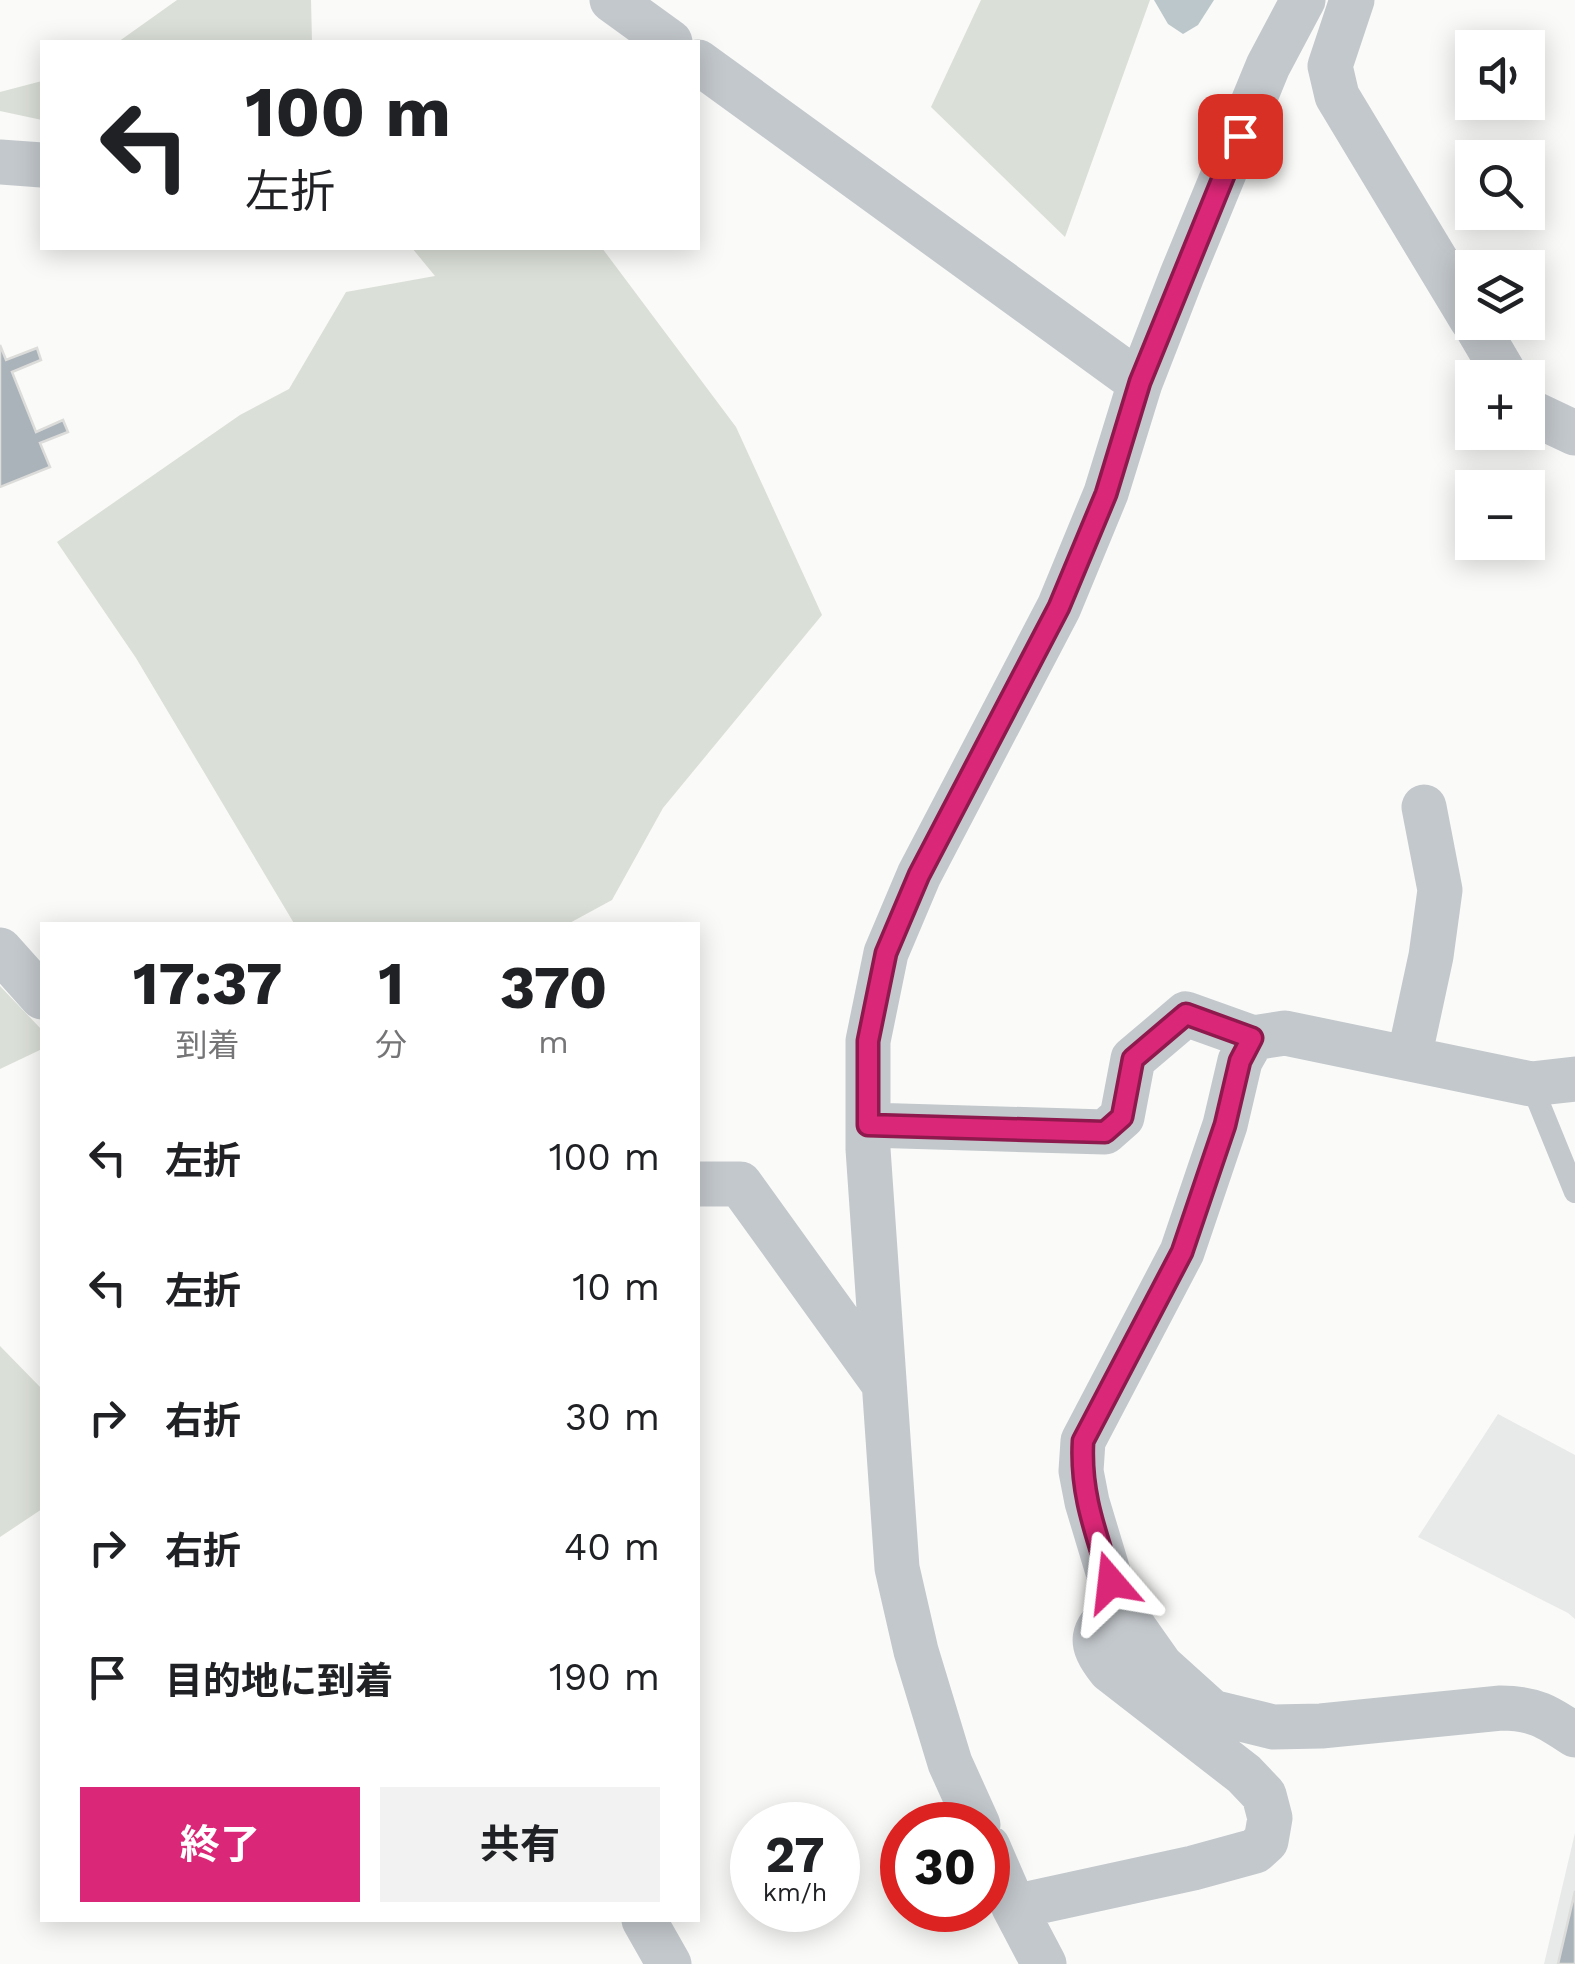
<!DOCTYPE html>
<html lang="ja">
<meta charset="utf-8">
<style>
body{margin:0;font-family:"Work Sans","Noto Sans JP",sans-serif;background:#f2f2f2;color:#202124;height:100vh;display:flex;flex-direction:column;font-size:38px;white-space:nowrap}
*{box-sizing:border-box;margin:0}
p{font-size:32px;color:#757577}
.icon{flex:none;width:55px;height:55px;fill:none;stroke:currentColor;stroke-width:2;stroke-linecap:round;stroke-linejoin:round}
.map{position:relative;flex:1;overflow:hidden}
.side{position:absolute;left:40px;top:922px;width:660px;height:1000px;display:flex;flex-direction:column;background:#fff;border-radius:0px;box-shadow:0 5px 25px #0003}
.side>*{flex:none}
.hud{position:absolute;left:40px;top:40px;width:660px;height:210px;border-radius:0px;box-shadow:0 5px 25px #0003;background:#fff;color:#202124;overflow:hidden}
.tools{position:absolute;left:1455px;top:30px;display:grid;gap:20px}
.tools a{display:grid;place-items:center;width:90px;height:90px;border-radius:0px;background:#fff;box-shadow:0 5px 25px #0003;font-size:50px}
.speed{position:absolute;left:730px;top:1802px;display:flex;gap:20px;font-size:50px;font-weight:700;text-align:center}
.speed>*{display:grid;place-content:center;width:130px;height:130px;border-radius:50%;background:#fff;box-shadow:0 5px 25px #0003;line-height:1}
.speed small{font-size:25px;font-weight:400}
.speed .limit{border:15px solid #d22;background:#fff;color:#111}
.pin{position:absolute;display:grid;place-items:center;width:85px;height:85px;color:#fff;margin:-42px;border-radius:20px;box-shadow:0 5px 15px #0006}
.me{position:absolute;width:110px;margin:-55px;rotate:343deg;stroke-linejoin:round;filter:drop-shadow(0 0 8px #0008)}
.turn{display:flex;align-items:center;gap:35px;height:210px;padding:0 40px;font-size:45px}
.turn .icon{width:130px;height:130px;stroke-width:2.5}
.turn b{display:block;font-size:70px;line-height:85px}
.eta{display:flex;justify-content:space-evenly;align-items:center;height:170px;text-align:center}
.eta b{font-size:60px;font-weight:700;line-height:70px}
.primary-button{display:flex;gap:20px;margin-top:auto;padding:20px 40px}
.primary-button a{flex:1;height:115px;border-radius:0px;background:#db2777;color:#fff;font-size:40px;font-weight:700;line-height:115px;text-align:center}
.primary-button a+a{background:#f2f2f2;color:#202124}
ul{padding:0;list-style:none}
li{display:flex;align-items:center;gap:30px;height:130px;padding:0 40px}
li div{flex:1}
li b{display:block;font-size:38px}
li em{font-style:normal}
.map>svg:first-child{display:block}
.built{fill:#e8e9e9}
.green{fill:#dadfd7}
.water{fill:#bbc7cb}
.building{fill:#aab3b9;stroke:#dcdcda;stroke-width:2.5}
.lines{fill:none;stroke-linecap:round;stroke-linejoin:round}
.lane{stroke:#c3c8cc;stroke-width:22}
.street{stroke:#c3c8cc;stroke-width:45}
.route-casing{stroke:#8e194d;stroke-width:25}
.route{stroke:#db2777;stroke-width:18}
</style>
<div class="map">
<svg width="1575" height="1964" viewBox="0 0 1575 1964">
<rect width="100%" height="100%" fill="#fafaf8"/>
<path class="built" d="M 1498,1414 L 1575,1455 L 1575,1619 L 1568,1613 L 1418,1537 Z
M 1575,1833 L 1575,1964 L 1544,1964 Z"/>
<path class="green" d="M 177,0 L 311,0 L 312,42 L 118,42 Z
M 981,0 L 1150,0 L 1065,237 L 931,107 Z
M 42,81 L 42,120 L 0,111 L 0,92 Z
M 412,248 L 579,248 L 580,250 L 602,248 L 736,427 L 822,615 L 663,808 L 612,900 L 566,925 L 295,925 L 136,658 L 57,542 L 240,415 L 289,389 L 346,292 L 435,276 Z
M 0,986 L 42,1030 L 42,1049 L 0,1069 Z
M 0,1346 L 42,1389 L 42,1509 L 0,1537 Z"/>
<path class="water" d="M 1154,0 L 1214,0 L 1198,25 L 1183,34 L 1168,24 Z"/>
<path class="building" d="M 0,345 L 6,360 L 37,348 L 41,360 L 12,372 L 36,432 L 63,420 L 68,432 L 40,443 L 50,467 L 0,487 Z
M 1575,1891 L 1575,1964 L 1558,1964 Z"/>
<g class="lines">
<path class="lane" d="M 1531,1084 L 1575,1192"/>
<path class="street" d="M 612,0 L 670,42
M 1352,0 L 1330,66 L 1337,96 L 1472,320
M 698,62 L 1140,383
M 0,162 L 42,165
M 1474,322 L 1507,378
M 1528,411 L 1575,433
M 0,950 L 42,997
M 1409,1058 L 1431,956 L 1440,890 L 1424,807
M 1575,1079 L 1531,1084 L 1285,1033 L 1253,1038 L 1240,1061 L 1225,1125 L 1182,1252 L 1083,1441 L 1081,1471 L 1087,1502 L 1118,1605 L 1161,1666 L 1212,1712 L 1273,1727 L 1321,1726 L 1501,1708 C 1535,1708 1548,1717 1575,1735
M 868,1125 L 1105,1132 L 1122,1117 L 1133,1059 L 1186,1014 L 1253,1038
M 698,1184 L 740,1184 L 884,1384
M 978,1825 L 950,1763 L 916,1651 L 897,1568 L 868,1149 L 868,1041 L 886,953 L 919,875 L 1059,607 L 1106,493 L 1140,383 L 1182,275 L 1268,66 L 1303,0
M 988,1847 L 1014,1907 L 1044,1964
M 1014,1907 L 1193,1868 L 1255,1851 L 1266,1841 L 1270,1818 L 1264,1795 L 1244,1774 L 1110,1670 C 1085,1638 1094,1632 1118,1605
M 644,1920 L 669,1964"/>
</g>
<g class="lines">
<defs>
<path id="route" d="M 1111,1582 C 1096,1533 1080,1494 1083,1441 L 1182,1252 L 1225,1125 L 1240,1061 L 1252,1038 L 1186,1014 L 1133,1059 L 1122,1117 L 1105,1132 L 868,1125 L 868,1041 L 886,953 L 919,875 L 1059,607 L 1106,494 L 1140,382 L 1240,136"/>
</defs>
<use href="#route" class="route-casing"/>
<use href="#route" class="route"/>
</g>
</svg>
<div class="tools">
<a><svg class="icon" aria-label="sound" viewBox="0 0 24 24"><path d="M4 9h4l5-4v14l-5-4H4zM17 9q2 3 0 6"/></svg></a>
<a><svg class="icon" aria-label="search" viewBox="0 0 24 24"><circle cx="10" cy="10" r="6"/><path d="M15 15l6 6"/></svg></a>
<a><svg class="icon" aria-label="layers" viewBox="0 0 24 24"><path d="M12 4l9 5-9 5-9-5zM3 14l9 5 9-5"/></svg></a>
<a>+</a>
<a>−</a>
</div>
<div class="speed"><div>27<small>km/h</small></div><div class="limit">30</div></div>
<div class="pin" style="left:1240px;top:136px;background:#d93025"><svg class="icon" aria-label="arrive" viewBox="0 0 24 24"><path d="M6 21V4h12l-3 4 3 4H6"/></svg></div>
<svg class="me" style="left:1111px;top:1582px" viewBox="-20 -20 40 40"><path d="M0-17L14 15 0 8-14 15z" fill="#db2777" stroke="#fff" stroke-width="4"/></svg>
<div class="hud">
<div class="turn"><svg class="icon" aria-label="left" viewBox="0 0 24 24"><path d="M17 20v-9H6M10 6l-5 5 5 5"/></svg><div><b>100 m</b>左折</div></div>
</div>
<section class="side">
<div class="eta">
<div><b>17:37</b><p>到着</p></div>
<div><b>1</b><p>分</p></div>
<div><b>370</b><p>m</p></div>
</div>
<ul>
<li><svg class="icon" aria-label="left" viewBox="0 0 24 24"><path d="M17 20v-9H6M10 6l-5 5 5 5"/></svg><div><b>左折</b></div><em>100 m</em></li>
<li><svg class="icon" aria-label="left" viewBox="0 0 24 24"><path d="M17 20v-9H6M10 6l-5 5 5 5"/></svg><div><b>左折</b></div><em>10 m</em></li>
<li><svg class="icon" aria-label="right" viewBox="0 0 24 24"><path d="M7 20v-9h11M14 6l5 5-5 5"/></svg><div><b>右折</b></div><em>30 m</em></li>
<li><svg class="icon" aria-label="right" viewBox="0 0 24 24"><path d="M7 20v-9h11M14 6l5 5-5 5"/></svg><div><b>右折</b></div><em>40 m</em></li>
<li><svg class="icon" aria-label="arrive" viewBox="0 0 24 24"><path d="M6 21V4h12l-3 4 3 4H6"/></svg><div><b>目的地に到着</b></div><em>190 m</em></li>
</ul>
<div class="primary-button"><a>終了</a><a>共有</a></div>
</section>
</div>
